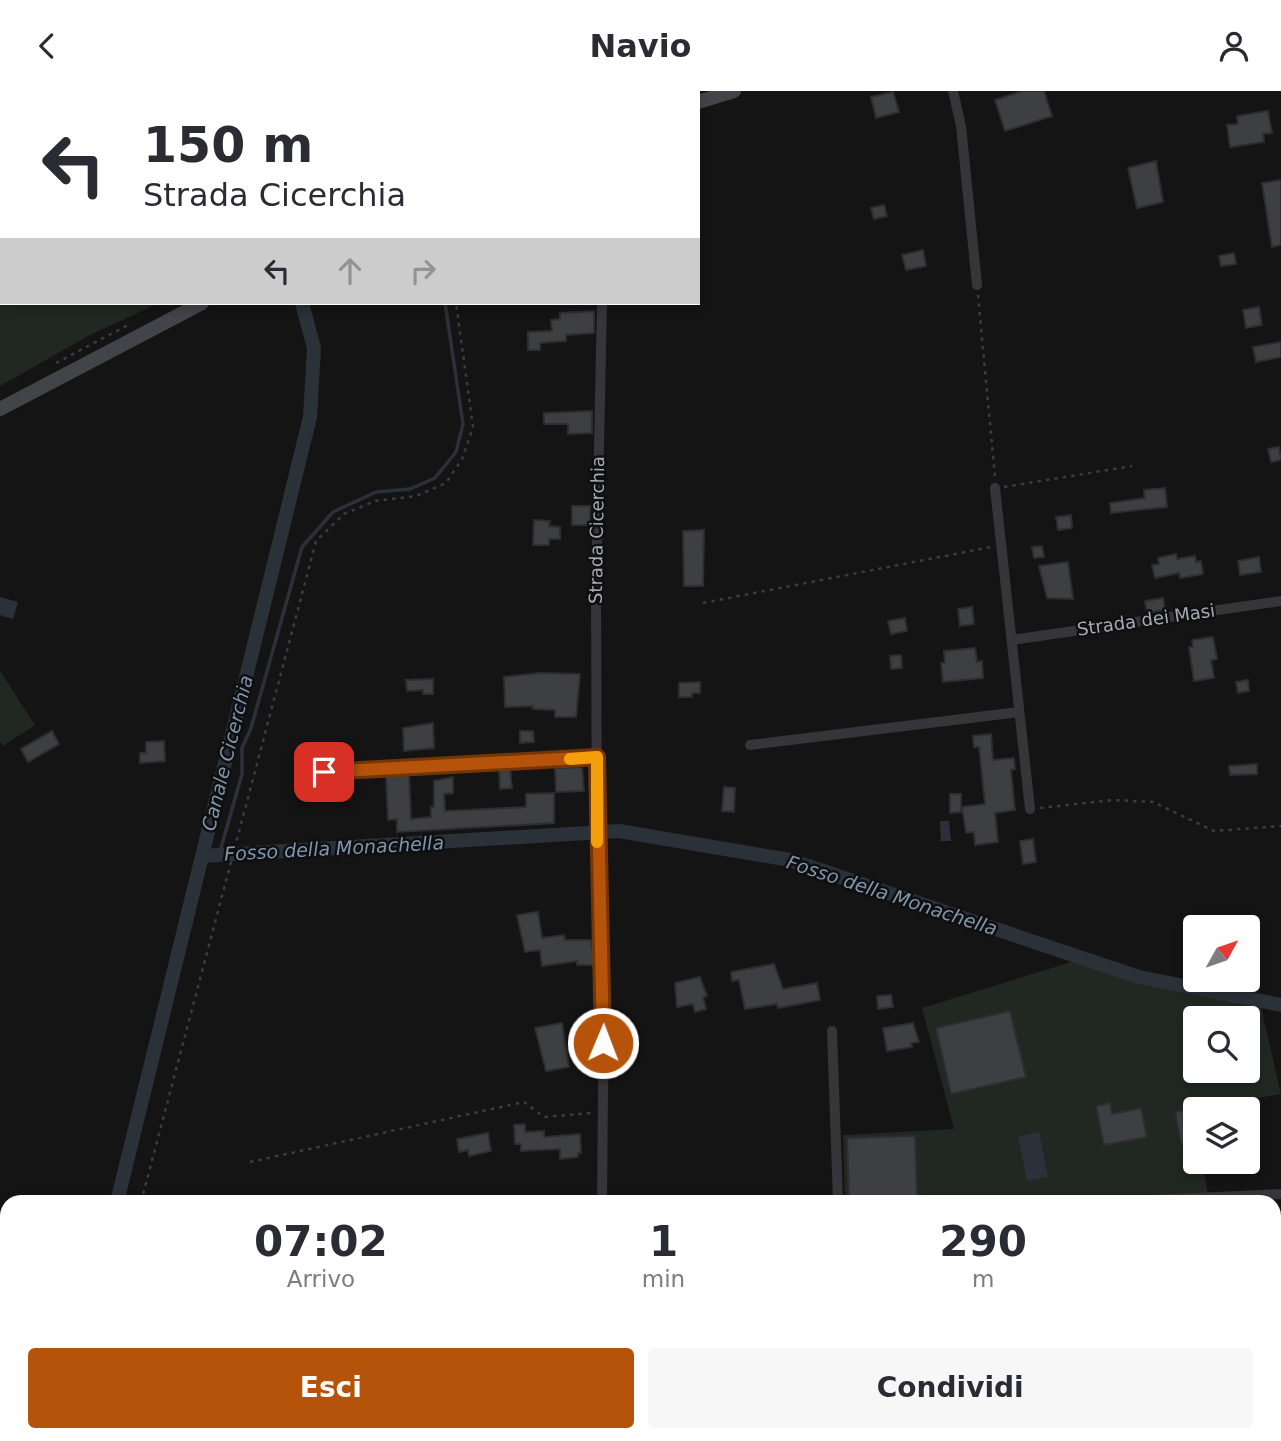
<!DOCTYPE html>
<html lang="it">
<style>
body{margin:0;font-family:"DejaVu Sans",sans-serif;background:#f7f7f7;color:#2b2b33;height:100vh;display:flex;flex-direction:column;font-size:26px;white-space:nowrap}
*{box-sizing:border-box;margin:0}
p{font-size:23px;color:#7c7c81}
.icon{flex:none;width:38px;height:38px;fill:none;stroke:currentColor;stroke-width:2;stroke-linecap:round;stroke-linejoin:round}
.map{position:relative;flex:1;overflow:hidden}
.panel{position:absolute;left:0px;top:1104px;width:1281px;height:247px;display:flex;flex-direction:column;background:#fff;border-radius:21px 21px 0 0;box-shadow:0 4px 10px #0003}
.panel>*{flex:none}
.hud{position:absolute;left:0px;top:0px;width:700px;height:214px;box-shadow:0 4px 10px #0003;background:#fff;color:#2b2b33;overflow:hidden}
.needle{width:46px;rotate:50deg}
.controls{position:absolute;left:1183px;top:824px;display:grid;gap:14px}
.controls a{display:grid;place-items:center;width:77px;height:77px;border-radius:7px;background:#fff;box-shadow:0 4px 10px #0003;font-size:35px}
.pin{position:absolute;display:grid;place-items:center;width:60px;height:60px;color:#fff;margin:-30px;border-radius:14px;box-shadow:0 4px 10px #0006}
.me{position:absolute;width:77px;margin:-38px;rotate:1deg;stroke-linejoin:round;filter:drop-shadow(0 0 5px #0008)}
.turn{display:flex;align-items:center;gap:24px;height:147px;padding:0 28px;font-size:32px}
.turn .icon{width:91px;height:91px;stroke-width:2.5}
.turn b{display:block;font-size:49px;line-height:60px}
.lanes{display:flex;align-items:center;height:66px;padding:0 28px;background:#0003;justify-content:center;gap:35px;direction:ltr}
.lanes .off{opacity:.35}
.eta{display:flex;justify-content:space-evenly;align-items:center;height:119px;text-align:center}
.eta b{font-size:42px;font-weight:700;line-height:49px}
.primary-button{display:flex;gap:14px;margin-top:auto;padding:14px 28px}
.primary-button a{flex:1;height:80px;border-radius:7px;background:#b45309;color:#fff;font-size:28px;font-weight:700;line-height:80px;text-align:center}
.primary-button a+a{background:#f7f7f7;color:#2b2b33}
header{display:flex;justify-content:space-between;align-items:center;height:91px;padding:0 28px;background:#fff;font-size:32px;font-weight:700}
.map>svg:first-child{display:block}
.green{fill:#202821;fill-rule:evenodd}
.water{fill:#2b3138}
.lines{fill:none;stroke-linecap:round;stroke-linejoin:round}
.stream{stroke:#2b3138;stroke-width:3.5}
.canal{stroke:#2b3138;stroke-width:14}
.building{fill:#3e3f42;stroke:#2e2e31;stroke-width:2}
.path{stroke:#3b3c41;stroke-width:2.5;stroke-dasharray:3.5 5;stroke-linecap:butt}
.minor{stroke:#35353a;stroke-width:10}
.secondary{stroke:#43444a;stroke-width:14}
.route-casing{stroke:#753606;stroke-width:18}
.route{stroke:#b45309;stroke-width:12}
.slow{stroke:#f59e0b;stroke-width:12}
.labels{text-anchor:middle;stroke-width:5;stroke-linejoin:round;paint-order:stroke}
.street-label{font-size:18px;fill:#a6aab5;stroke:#0f0f10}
.water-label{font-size:19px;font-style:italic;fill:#7f96ae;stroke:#0f0f10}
</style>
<header><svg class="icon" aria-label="back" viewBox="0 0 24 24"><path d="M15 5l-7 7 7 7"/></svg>Navio<svg class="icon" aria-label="person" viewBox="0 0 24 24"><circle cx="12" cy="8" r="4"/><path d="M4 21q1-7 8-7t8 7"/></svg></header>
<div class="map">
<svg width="1281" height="1350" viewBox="0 0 1281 1350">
<rect width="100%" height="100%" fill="#141415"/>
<path class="green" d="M 0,0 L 215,2 L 2,2 L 2,212 L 159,212 L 90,244 L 0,295 Z
M 0,580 L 35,634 L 3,655 L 0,650 Z
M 1078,869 L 1138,889 L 1260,912 L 1281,1003 L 1195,1018 L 1192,1022 L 1195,1071 L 1202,1071 L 1208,1102 L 994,1111 L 845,1111 L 843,1044 L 954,1038 L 922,917 ZM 1195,928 L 1248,928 L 1248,980 L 1195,980 Z
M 7,1310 L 7,1344 L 159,1344 L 161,1350 L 0,1350 L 0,1312 Z"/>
<path class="water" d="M 0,506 L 18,511 L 13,528 L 0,524 Z
M 940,730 L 949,730 L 951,750 L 941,750 Z
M 1039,1041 L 1048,1086 L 1027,1090 L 1018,1045 Z"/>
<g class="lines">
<path class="stream" d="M 464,2 L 464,0
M 219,764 L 242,683 L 242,657 L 251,637 L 302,456 L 333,421 L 376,401 L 410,398 L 435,387 L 456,361 L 463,333 L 445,212"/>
<path class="canal" d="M 243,0 L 244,2
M 202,765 L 619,740 L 790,769 L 1139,886 L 1281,914
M 117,1111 L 310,326 L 314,257 L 302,212
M 0,1306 L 7,1304
M 167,1344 L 168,1350"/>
</g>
<path class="building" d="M 1023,0 L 1044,0 L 1052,25 L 1005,40 L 995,9 Z
M 893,1 L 899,21 L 876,27 L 871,6 Z
M 1268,20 L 1272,42 L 1263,43 L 1264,51 L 1230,56 L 1227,34 L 1238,33 L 1237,25 Z
M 1156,70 L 1163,111 L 1137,117 L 1128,77 Z
M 1281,89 L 1281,154 L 1272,156 L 1262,92 Z
M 884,114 L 887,125 L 874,128 L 871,117 Z
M 923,159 L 926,175 L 906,179 L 902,164 Z
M 1234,162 L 1236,173 L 1221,175 L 1219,165 Z
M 1259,216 L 1262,234 L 1246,237 L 1243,219 Z
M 594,220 L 594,242 L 566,244 L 566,250 L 540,252 L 540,259 L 528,259 L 528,241 L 552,240 L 551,229 L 560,228 L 560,222 Z
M 1281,251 L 1281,266 L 1256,271 L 1253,256 Z
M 592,320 L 592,342 L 568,343 L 568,333 L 544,333 L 544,322 Z
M 1279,356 L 1281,369 L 1271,371 L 1268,358 Z
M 1165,397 L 1167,416 L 1111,422 L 1110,412 L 1145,407 L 1144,399 Z
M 572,415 L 590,415 L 590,434 L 572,434 Z
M 1071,424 L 1072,437 L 1058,439 L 1056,426 Z
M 534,429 L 550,430 L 549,435 L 560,436 L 560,448 L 549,448 L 549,454 L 533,454 Z
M 704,439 L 703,495 L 684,495 L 683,440 Z
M 1042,455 L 1044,466 L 1034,467 L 1032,456 Z
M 1176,463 L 1177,468 L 1195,465 L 1196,471 L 1201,470 L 1203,483 L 1180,487 L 1179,482 L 1155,487 L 1152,474 L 1159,473 L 1158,467 Z
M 1259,466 L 1261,481 L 1240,484 L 1238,470 Z
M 1068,471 L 1073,508 L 1047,507 L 1039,475 Z
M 1163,507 L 1165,519 L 1147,522 L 1145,510 Z
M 972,516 L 974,533 L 960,535 L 958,518 Z
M 905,527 L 907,540 L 891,543 L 888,530 Z
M 1213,546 L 1217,568 L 1211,569 L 1214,587 L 1194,590 L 1189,556 L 1193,556 L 1192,549 Z
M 975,557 L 977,571 L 982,570 L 983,587 L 943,591 L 941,572 L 945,572 L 944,560 Z
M 901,564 L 902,577 L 891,578 L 890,565 Z
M 540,582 L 580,583 L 576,626 L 555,626 L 555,619 L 533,618 L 533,615 L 505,616 L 504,586 Z
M 433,588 L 433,603 L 423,603 L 423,599 L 407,600 L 406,589 Z
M 1248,589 L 1249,600 L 1238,602 L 1236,591 Z
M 700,591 L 700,602 L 692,602 L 692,606 L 679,606 L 679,592 Z
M 433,632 L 434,657 L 404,660 L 403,637 Z
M 52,640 L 59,653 L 28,671 L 21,658 Z
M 520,640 L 533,640 L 534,651 L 520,652 Z
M 991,643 L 993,669 L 1014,667 L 1015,678 L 1011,679 L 1015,719 L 995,722 L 998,751 L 975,754 L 974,741 L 966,742 L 962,716 L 985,713 L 979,656 L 974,656 L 973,645 Z
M 164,650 L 165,670 L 140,672 L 140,662 L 146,662 L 146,651 Z
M 1257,673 L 1257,683 L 1230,684 L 1229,675 Z
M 582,676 L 584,700 L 556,701 L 555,677 Z
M 510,678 L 512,697 L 500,698 L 499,679 Z
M 409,684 L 411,728 L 431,726 L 431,716 L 434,716 L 434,690 L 453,686 L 453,702 L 444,703 L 445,720 L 526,716 L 526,703 L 554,702 L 554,732 L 397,741 L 397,728 L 388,729 L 386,685 Z
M 724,696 L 735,697 L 734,721 L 722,720 Z
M 950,703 L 961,703 L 961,721 L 950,722 Z
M 1033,748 L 1036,771 L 1023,773 L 1020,750 Z
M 538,821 L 542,847 L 564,844 L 565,849 L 591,849 L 595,874 L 577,874 L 577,870 L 542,875 L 540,859 L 525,861 L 517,824 Z
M 774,873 L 783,898 L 817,892 L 820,909 L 778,917 L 777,913 L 745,918 L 739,889 L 732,890 L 731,881 Z
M 700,886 L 707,905 L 703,906 L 706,918 L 695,921 L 693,913 L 677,916 L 675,892 Z
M 891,904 L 893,916 L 878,918 L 877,905 Z
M 1010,920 L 1026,986 L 951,1003 L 936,937 Z
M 562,932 L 569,976 L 546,980 L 535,937 Z
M 913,932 L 919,951 L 911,952 L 912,956 L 887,960 L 883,937 Z
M 1110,1012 L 1112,1023 L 1141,1017 L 1147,1046 L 1104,1054 L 1096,1015 Z
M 1195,1016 L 1195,1050 L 1181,1053 L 1175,1021 Z
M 525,1033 L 525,1041 L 544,1040 L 544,1046 L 580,1043 L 581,1062 L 578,1062 L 578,1066 L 560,1068 L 560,1058 L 521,1060 L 521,1053 L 515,1053 L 514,1034 Z
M 488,1042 L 491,1060 L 469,1065 L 468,1059 L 459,1061 L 457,1048 Z
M 915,1045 L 917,1108 L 849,1110 L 847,1047 Z"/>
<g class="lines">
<path class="path" d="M 234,0 L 235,2
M 978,204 L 995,386
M 56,272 L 130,233
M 1004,396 L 1132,375
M 703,512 L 991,456
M 1040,717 L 1113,709 L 1153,711 L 1214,740 L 1281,735
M 250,1071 L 524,1011 L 544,1026 L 591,1022
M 141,1111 L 316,450 L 344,423 L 375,410 L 416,405 L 446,392 L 462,368 L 473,336 L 456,212
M 187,1344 L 189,1350"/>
<path class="minor" d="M 585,0 L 585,2
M 953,0 L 961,35 L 977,194
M 602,212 L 596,498 L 597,761 L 604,894 L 602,1111
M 995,397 L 1030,718
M 1012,549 L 1281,510
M 750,654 L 1019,621
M 324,681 L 597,666
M 832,940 L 838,1111
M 1105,1111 L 1281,1103
M 605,1344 L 605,1350"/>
<path class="secondary" d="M 698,11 L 734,0
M 0,318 L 202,212"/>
</g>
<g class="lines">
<defs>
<path id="route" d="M 324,681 L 597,666 L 603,952"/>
</defs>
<use href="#route" class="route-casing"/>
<use href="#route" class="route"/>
<path class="slow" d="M 570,668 L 597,666 L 597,751"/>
</g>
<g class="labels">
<g class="street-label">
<text transform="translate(597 439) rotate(-89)" y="6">Strada Cicerchia</text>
<text transform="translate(1146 529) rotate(-8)" y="6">Strada dei Masi</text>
</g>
<g class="water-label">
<text transform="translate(227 662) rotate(-76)" y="7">Canale Cicerchia</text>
<text transform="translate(334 757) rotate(-3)" y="7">Fosso della Monachella</text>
<text transform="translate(892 804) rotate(18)" y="7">Fosso della Monachella</text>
</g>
</g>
</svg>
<div class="controls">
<a><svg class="needle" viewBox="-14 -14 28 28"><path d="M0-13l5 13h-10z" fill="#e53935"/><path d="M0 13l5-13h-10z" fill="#7c7c81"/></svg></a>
<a><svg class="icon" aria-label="search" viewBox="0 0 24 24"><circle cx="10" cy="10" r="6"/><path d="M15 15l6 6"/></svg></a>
<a><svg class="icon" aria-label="layers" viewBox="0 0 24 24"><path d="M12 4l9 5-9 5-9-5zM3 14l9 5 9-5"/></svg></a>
</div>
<div class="pin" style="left:324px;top:681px;background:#d93025"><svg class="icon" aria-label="arrive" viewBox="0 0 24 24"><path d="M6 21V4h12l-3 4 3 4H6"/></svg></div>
<svg class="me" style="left:603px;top:952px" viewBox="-20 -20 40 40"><circle r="17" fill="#b45309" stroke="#fff" stroke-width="3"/><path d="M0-11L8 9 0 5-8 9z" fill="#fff"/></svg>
<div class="hud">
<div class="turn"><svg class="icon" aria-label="left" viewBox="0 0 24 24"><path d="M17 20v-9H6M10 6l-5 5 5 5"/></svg><div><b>150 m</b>Strada Cicerchia</div></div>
<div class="lanes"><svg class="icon" aria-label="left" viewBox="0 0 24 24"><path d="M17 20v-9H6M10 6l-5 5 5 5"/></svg><svg class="icon off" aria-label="ahead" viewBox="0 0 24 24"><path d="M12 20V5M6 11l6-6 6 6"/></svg><svg class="icon off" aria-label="right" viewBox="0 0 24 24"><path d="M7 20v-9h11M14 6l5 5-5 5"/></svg></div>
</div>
<section class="panel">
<div class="eta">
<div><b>07:02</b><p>Arrivo</p></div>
<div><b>1</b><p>min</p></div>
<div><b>290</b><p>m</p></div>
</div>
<div class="primary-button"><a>Esci</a><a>Condividi</a></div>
</section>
</div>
